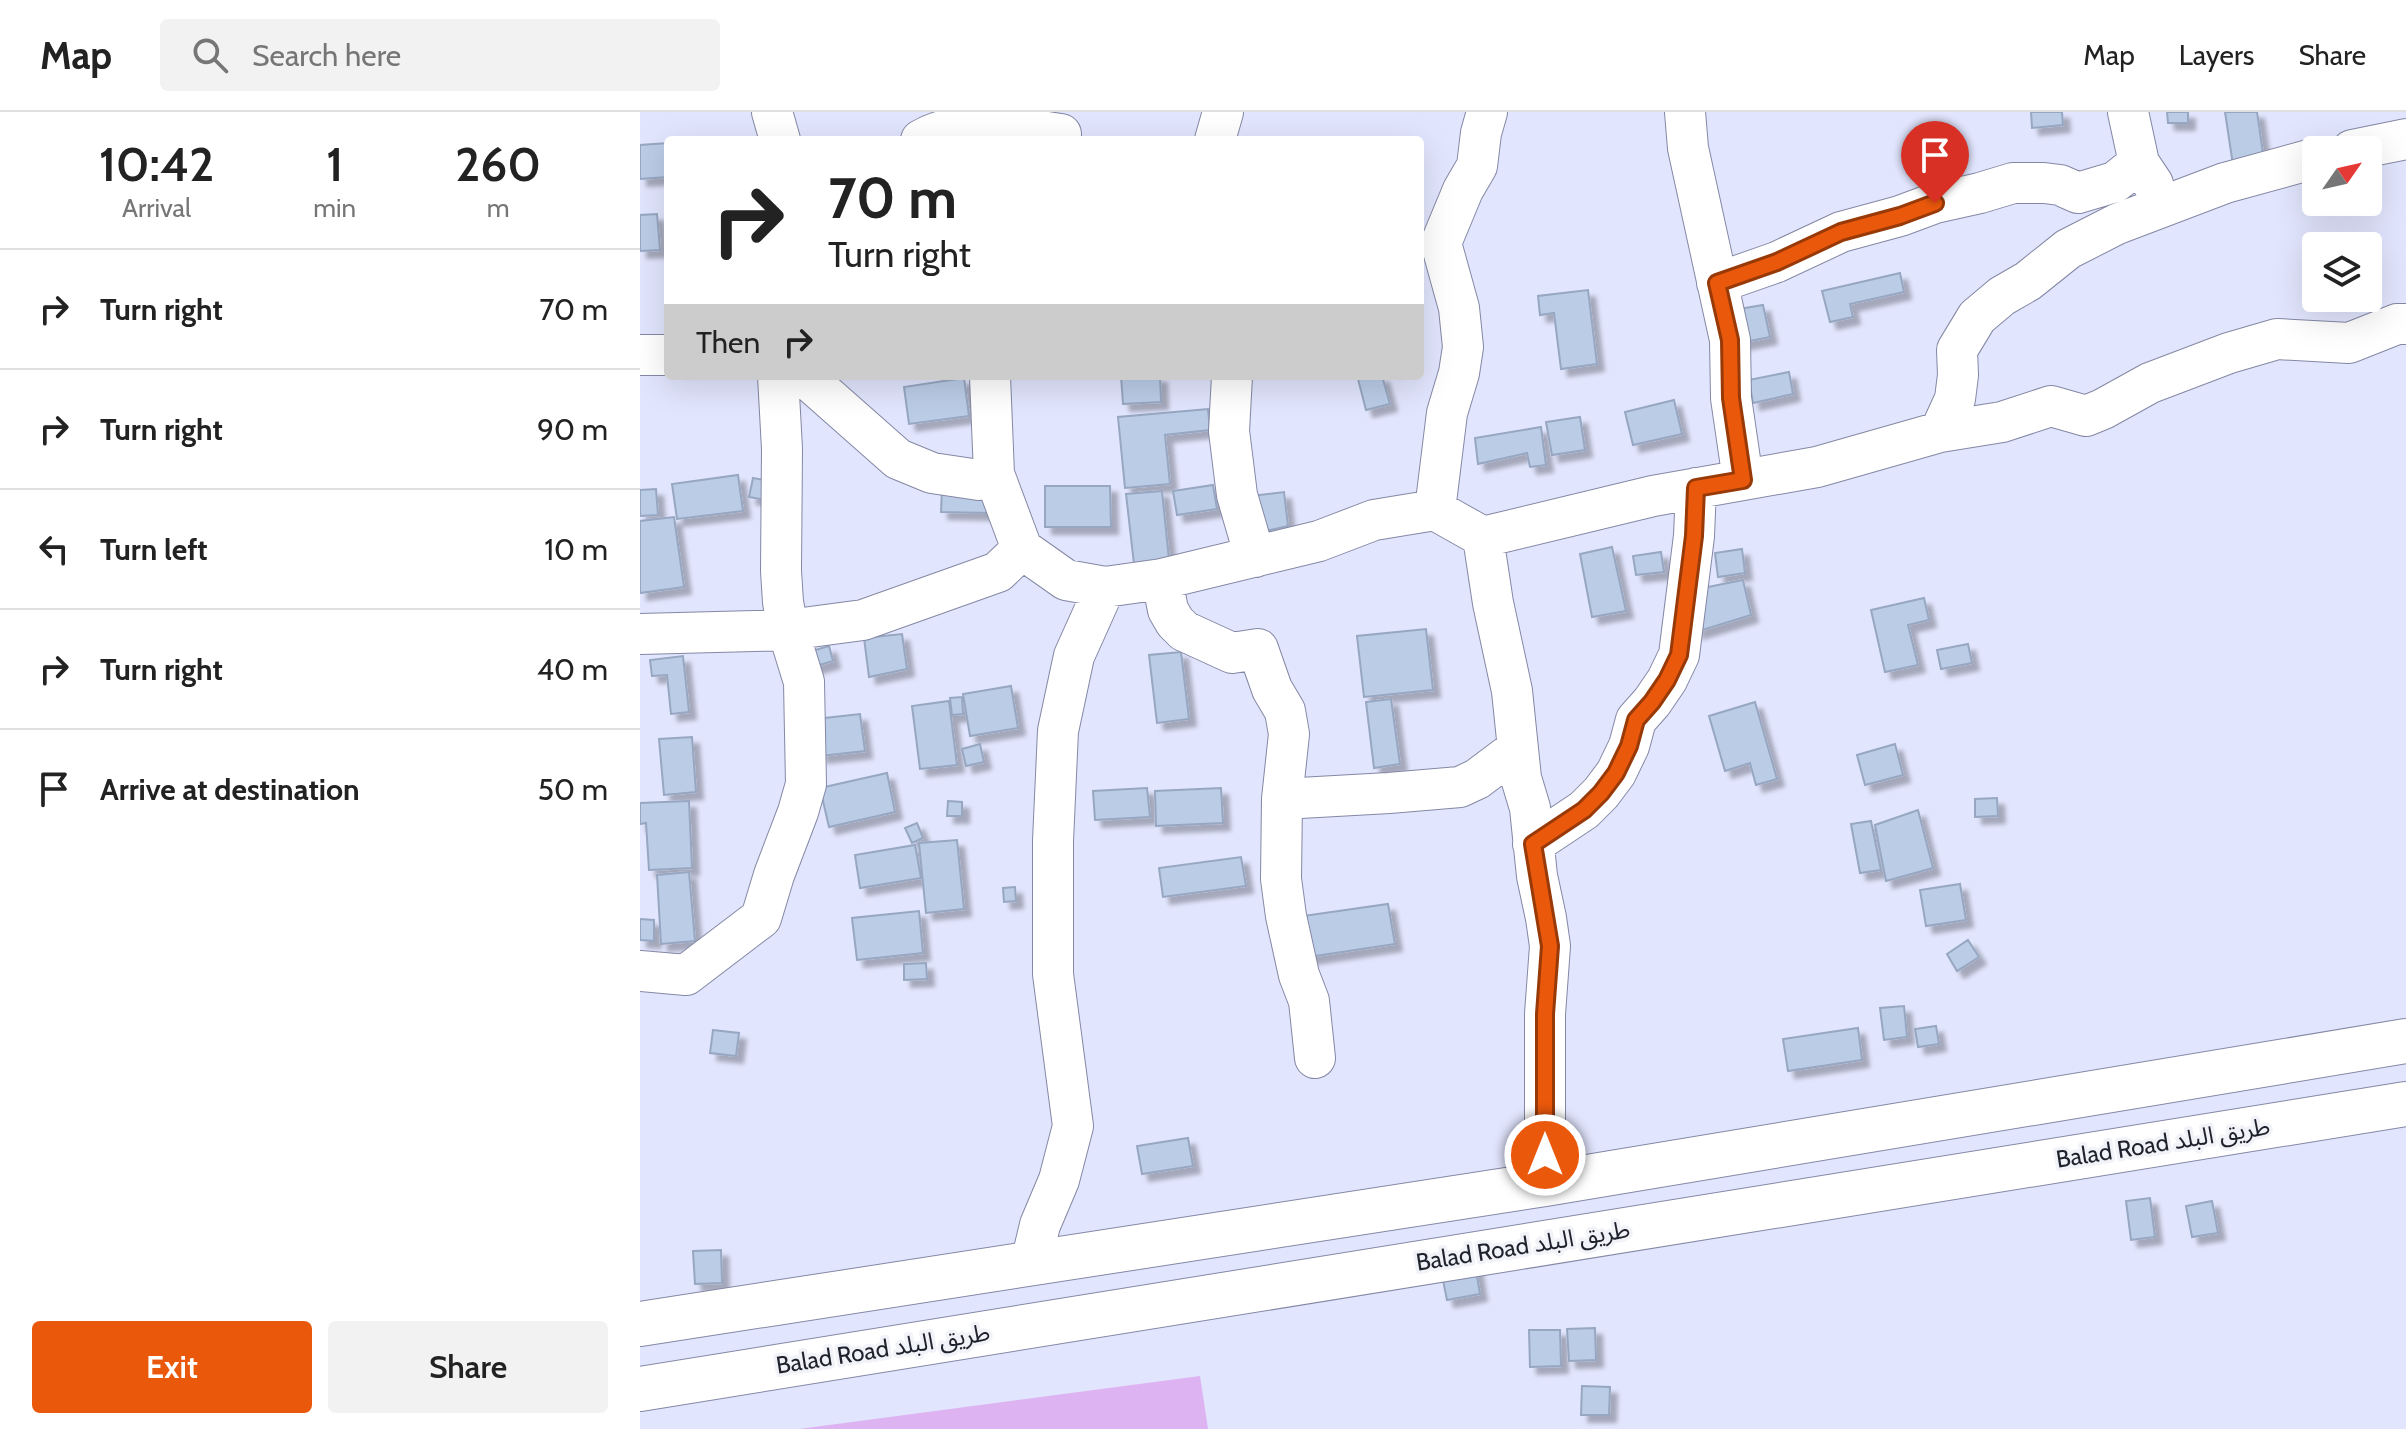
<!DOCTYPE html>
<meta charset="utf-8">
<style>
body{margin:0;font-family:Cabin,"Noto Sans Arabic",sans-serif;background:#f2f2f2;color:#222;height:100vh;display:flex;flex-direction:column;font-size:30px;white-space:nowrap}
*{box-sizing:border-box;margin:0}
p{font-size:26px;color:#767676}
.icon{flex:none;width:44px;height:44px;fill:none;stroke:currentColor;stroke-width:2;stroke-linecap:round;stroke-linejoin:round}
.map{position:relative;flex:1;overflow:hidden}
.sheet{display:flex;flex-direction:column;background:#fff;width:640px}
.sheet>*{flex:none}
.banner{position:absolute;left:24px;top:24px;width:760px;height:244px;border-radius:8px;box-shadow:0 8px 32px #0002;background:#fff;color:#222;overflow:hidden}
.needle{width:52px;rotate:56deg}
.buttons{position:absolute;left:1662px;top:24px;display:grid;gap:16px}
.buttons a{display:grid;place-items:center;width:80px;height:80px;border-radius:8px;background:#fff;box-shadow:0 8px 32px #0002;font-size:40px}
.pin{position:absolute;display:grid;place-items:center;width:68px;height:68px;color:#fff;margin:-82px -34px;border-radius:50% 50% 50% 0;rotate:-45deg;box-shadow:0 0 8px #0007}
.pin .icon{rotate:45deg}
.me{position:absolute;width:88px;margin:-44px;rotate:0deg;stroke-linejoin:round;filter:drop-shadow(0 0 6px #0008)}
.turn{display:flex;align-items:center;gap:28px;height:168px;padding:0 32px;font-size:36px}
.turn .icon{width:104px;height:104px;stroke-width:2.5}
.turn b{display:block;font-size:56px;line-height:68px}
.then{display:flex;align-items:center;height:76px;padding:0 32px;background:#0003;gap:16px;font-size:30px}
.eta{display:flex;justify-content:space-evenly;align-items:center;height:136px;text-align:center}
.eta b{font-size:48px;font-weight:600;line-height:56px}
.cta{display:flex;gap:16px;margin-top:auto;padding:16px 32px}
.cta a{flex:1;height:92px;border-radius:8px;background:#ea580c;color:#fff;font-size:32px;font-weight:600;line-height:92px;text-align:center}
.cta a+a{background:#f2f2f2;color:#222}
ul{padding:0;list-style:none}
li{display:flex;align-items:center;gap:24px;height:120px;padding:0 32px;border-top:2px solid #e0e0e0}
li div{flex:1}
li b{display:block;font-size:30px}
li em{font-style:normal}
header{display:flex;align-items:center;gap:48px;box-sizing:border-box;height:112px;padding:0 40px;background:#fff;border-bottom:2px solid #e0e0e0}
header strong{font-size:38px}
nav{display:flex;gap:44px;margin-inline-start:auto;font-size:28px}
.search{width:560px;height:72px;background:#f2f2f2;display:flex;align-items:center;gap:20px;box-sizing:border-box;padding:0 28px;border-radius:8px;color:#767676;font-size:30px}
main{display:flex;flex:1;min-height:0}
.map>svg:first-child{display:block}
.green{fill:#deb3f1}
.building{fill:#bbcce7;stroke:#97a7c1;stroke-width:2;filter:url(#shadow)}
.lines{fill:none;stroke-linecap:round;stroke-linejoin:round}
.minor-casing{stroke:#8488a4;stroke-width:42}
.highway-casing{stroke:#8488a4;stroke-width:46}
.minor{stroke:#fff;stroke-width:40}
.highway{stroke:#fff;stroke-width:44}
.route-casing{stroke:#983908;stroke-width:20}
.route{stroke:#ea580c;stroke-width:14}
.labels{text-anchor:middle;stroke-width:7;stroke-linejoin:round;paint-order:stroke}
.street-label{font-size:24px;fill:#1f212c;stroke:#f2f3f9}
</style>
<header>
<strong>Map</strong>
<div class="search"><svg class="icon" aria-label="search" viewBox="0 0 24 24"><circle cx="10" cy="10" r="6"/><path d="M15 15l6 6"/></svg>Search here</div>
<nav><a>Map</a><a>Layers</a><a>Share</a></nav>
</header>
<main>
<section class="sheet">
<div class="eta">
<div><b>10:42</b><p>Arrival</p></div>
<div><b>1</b><p>min</p></div>
<div><b>260</b><p>m</p></div>
</div>
<ul>
<li><svg class="icon" aria-label="right" viewBox="0 0 24 24"><path d="M7 20v-9h11M14 6l5 5-5 5"/></svg><div><b>Turn right</b></div><em>70 m</em></li>
<li><svg class="icon" aria-label="right" viewBox="0 0 24 24"><path d="M7 20v-9h11M14 6l5 5-5 5"/></svg><div><b>Turn right</b></div><em>90 m</em></li>
<li><svg class="icon" aria-label="left" viewBox="0 0 24 24"><path d="M17 20v-9H6M10 6l-5 5 5 5"/></svg><div><b>Turn left</b></div><em>10 m</em></li>
<li><svg class="icon" aria-label="right" viewBox="0 0 24 24"><path d="M7 20v-9h11M14 6l5 5-5 5"/></svg><div><b>Turn right</b></div><em>40 m</em></li>
<li><svg class="icon" aria-label="arrive" viewBox="0 0 24 24"><path d="M6 21V4h12l-3 4 3 4H6"/></svg><div><b>Arrive at destination</b></div><em>50 m</em></li>
</ul>
<div class="cta"><a>Exit</a><a>Share</a></div>
</section>
<div class="map">
<svg width="1766" height="1317" viewBox="0 0 1766 1317">
<defs>
<filter id="shadow"><feDropShadow dx="7" dy="7" stdDeviation="2" flood-color="#0004"/></filter>
</defs>
<rect width="100%" height="100%" fill="#e1e5fd"/>
<path class="green" d="M 560,1264 L 568,1317 L 159,1317 Z"/>
<path class="building" d="M 1391,0 L 1422,0 L 1423,13 L 1392,16 Z
M 1527,0 L 1548,0 L 1548,11 L 1528,11 Z
M 1585,0 L 1617,0 L 1624,48 L 1593,53 Z
M 28,31 L 28,65 L 0,67 L 0,33 Z
M 17,102 L 20,138 L 0,139 L 0,103 Z
M 1260,161 L 1264,180 L 1210,192 L 1213,205 L 1190,210 L 1182,179 Z
M 948,178 L 957,252 L 921,257 L 914,201 L 900,203 L 898,184 Z
M 1123,193 L 1130,225 L 1100,231 L 1093,198 Z
M 1149,260 L 1153,282 L 1113,291 L 1109,268 Z
M 481,264 L 520,264 L 521,290 L 483,292 Z
M 731,264 L 742,264 L 750,292 L 726,298 L 718,267 Z
M 324,266 L 329,304 L 269,312 L 264,275 Z
M 1034,288 L 1042,322 L 993,333 L 985,300 Z
M 568,297 L 570,318 L 525,323 L 530,372 L 485,376 L 478,305 Z
M 940,305 L 945,338 L 912,343 L 906,310 Z
M 901,315 L 906,353 L 890,355 L 887,341 L 838,352 L 835,326 Z
M 98,363 L 103,399 L 37,407 L 32,372 Z
M 113,366 L 130,369 L 126,388 L 109,385 Z
M 573,373 L 577,397 L 537,403 L 533,379 Z
M 405,374 L 470,374 L 471,415 L 405,415 Z
M 16,377 L 18,403 L 0,404 L 0,378 Z
M 302,377 L 349,378 L 349,401 L 301,400 Z
M 522,379 L 529,448 L 494,452 L 486,382 Z
M 644,380 L 648,414 L 617,421 L 611,384 Z
M 34,405 L 44,475 L 0,481 L 0,409 Z
M 972,435 L 986,499 L 952,505 L 940,442 Z
M 1102,437 L 1105,461 L 1078,465 L 1075,441 Z
M 1021,440 L 1024,460 L 996,463 L 993,444 Z
M 1103,468 L 1111,503 L 1056,520 L 1053,478 Z
M 1284,486 L 1289,508 L 1268,513 L 1278,553 L 1245,560 L 1231,498 Z
M 786,517 L 793,578 L 724,585 L 717,524 Z
M 262,522 L 267,557 L 229,565 L 224,526 Z
M 1328,532 L 1332,551 L 1301,557 L 1297,538 Z
M 189,534 L 193,549 L 169,556 L 165,541 Z
M 541,540 L 549,607 L 517,611 L 509,543 Z
M 43,544 L 49,600 L 31,602 L 27,563 L 12,564 L 10,548 Z
M 371,574 L 378,616 L 330,624 L 323,582 Z
M 322,585 L 323,602 L 312,603 L 310,586 Z
M 751,587 L 760,652 L 734,656 L 726,590 Z
M 309,589 L 317,653 L 280,657 L 272,594 Z
M 1115,590 L 1137,667 L 1116,673 L 1110,651 L 1085,659 L 1069,604 Z
M 220,602 L 225,639 L 180,644 L 176,607 Z
M 52,625 L 56,680 L 24,683 L 19,627 Z
M 340,632 L 344,650 L 326,654 L 322,637 Z
M 1255,632 L 1263,663 L 1225,673 L 1217,643 Z
M 247,661 L 255,700 L 189,715 L 180,676 Z
M 507,676 L 510,705 L 455,708 L 453,679 Z
M 581,676 L 583,711 L 516,714 L 515,679 Z
M 1357,686 L 1358,704 L 1335,705 L 1335,687 Z
M 49,689 L 52,756 L 9,758 L 6,711 L 0,712 L 0,691 Z
M 308,689 L 322,690 L 322,704 L 307,704 Z
M 1278,698 L 1293,756 L 1246,769 L 1235,713 Z
M 1231,709 L 1241,758 L 1220,761 L 1211,712 Z
M 277,711 L 283,726 L 272,731 L 265,716 Z
M 317,728 L 324,797 L 286,801 L 279,731 Z
M 275,733 L 281,766 L 220,776 L 215,743 Z
M 601,745 L 606,774 L 523,785 L 519,756 Z
M 49,760 L 55,829 L 21,832 L 17,763 Z
M 1320,772 L 1326,808 L 1286,814 L 1280,778 Z
M 375,775 L 376,789 L 364,790 L 363,776 Z
M 748,792 L 755,832 L 662,846 L 656,805 Z
M 279,799 L 283,841 L 217,848 L 212,806 Z
M 0,807 L 14,808 L 14,829 L 0,828 Z
M 1328,828 L 1339,845 L 1317,859 L 1307,842 Z
M 286,851 L 287,867 L 264,868 L 264,852 Z
M 1264,894 L 1267,925 L 1244,928 L 1240,896 Z
M 1296,914 L 1299,932 L 1278,935 L 1275,917 Z
M 1218,916 L 1222,948 L 1148,959 L 1143,927 Z
M 73,918 L 99,921 L 96,944 L 70,941 Z
M 548,1026 L 553,1054 L 502,1062 L 497,1034 Z
M 1510,1086 L 1515,1125 L 1491,1128 L 1486,1089 Z
M 1572,1089 L 1578,1121 L 1552,1125 L 1546,1094 Z
M 81,1138 L 82,1171 L 55,1172 L 53,1139 Z
M 835,1152 L 840,1182 L 807,1188 L 801,1158 Z
M 955,1216 L 956,1248 L 929,1249 L 927,1217 Z
M 889,1218 L 920,1218 L 921,1254 L 890,1255 Z
M 942,1274 L 970,1275 L 969,1303 L 941,1303 Z"/>
<g class="lines">
<defs>
<path id="minor" d="M 132,0 L 140,28
M 1045,0 L 1048,36 L 1090,228 L 1091,286 L 1103,368
M 1488,0 L 1499,51 L 1513,72
M 281,28 C 321,4 378,16 421,22
M 575,28 L 583,0
M 1712,38 L 1766,27
M 1077,171 L 1137,150 L 1201,120 L 1260,104 L 1295,91 L 1340,81 L 1373,71 L 1404,71 L 1420,73 L 1438,81 L 1475,70 L 1499,51
M 0,243 L 28,243
M 164,264 L 258,347 L 292,361 L 339,368 L 354,362
M 350,264 L 354,362 L 382,437 L 426,468 L 465,475 L 522,467 L 679,429 L 734,408 L 795,398 L 843,425 L 853,491 L 872,579 L 881,666 L 890,696 L 897,764 L 906,806 L 910,834 L 905,902 L 905,1072
M 592,264 L 589,319 L 597,383 L 615,445
M 1300,320 L 1315,287 L 1318,263 L 1317,238 L 1337,205 L 1362,184 L 1388,169 L 1428,137 L 1477,112 L 1585,71 L 1676,46
M 795,398 L 807,301 L 819,261 L 823,235 L 819,196 L 801,131 L 823,78 L 837,54 L 841,21 L 847,0
M 843,425 L 1013,384 L 1177,355 L 1300,320 L 1362,310 L 1411,294 L 1446,304 L 1463,297 L 1510,271 L 1589,241 L 1637,227 L 1709,231 L 1757,212 L 1766,212
M 522,467 L 528,498 L 535,510 L 544,519 L 592,541 L 618,537 L 632,577 L 645,599 L 649,622 L 642,687 L 641,767 L 646,804 L 659,863 L 669,889 L 675,946
M 0,522 L 148,518 L 223,508 L 358,460 L 382,437
M 642,687 L 749,681 L 820,675 L 837,667 L 877,637
M 893,732 L 944,698 L 961,681 L 976,661 L 989,634 L 996,608 L 1012,590 L 1027,568 L 1039,543 L 1054,424 L 1056,376
M 0,859 L 46,863 L 121,806 L 134,763 L 158,700 L 166,672 L 164,570 L 148,518 L 143,490 L 141,459 L 142,337 L 138,264
M 391,1151 L 400,1113 L 419,1068 L 433,1014 L 413,862 L 413,729 L 418,619 L 434,544 L 465,475"/>
<path id="highway" d="M 0,1212 L 905,1072 L 1766,929
M 0,1277 L 1766,992"/>
</defs>
<use href="#minor" class="minor-casing"/>
<use href="#highway" class="highway-casing"/>
<use href="#minor" class="minor"/>
<use href="#highway" class="highway"/>
</g>
<g class="lines">
<defs>
<path id="route" d="M 905,1043 L 905,902 L 910,834 L 893,732 L 944,698 L 961,681 L 976,661 L 989,634 L 996,608 L 1012,590 L 1027,568 L 1039,543 L 1054,424 L 1056,376 L 1103,368 L 1091,286 L 1090,228 L 1077,171 L 1137,150 L 1201,120 L 1260,104 L 1295,91"/>
</defs>
<use href="#route" class="route-casing"/>
<use href="#route" class="route"/>
</g>
<g class="labels">
<g class="street-label">
<text transform="translate(1523 1031) rotate(-9)" y="8">Balad Road طريق البلد</text>
<text transform="translate(883 1134) rotate(-9)" y="8">Balad Road طريق البلد</text>
<text transform="translate(243 1237) rotate(-9)" y="8">Balad Road طريق البلد</text>
</g>
</g>
</svg>
<div class="buttons">
<a><svg class="needle" viewBox="-14 -14 28 28"><path d="M0-13l5 13h-10z" fill="#e53935"/><path d="M0 13l5-13h-10z" fill="#767676"/></svg></a>
<a><svg class="icon" aria-label="layers" viewBox="0 0 24 24"><path d="M12 4l9 5-9 5-9-5zM3 14l9 5 9-5"/></svg></a>
</div>
<div class="pin" style="left:1295px;top:91px;background:#d93025"><svg class="icon" aria-label="arrive" viewBox="0 0 24 24"><path d="M6 21V4h12l-3 4 3 4H6"/></svg></div>
<svg class="me" style="left:905px;top:1043px" viewBox="-20 -20 40 40"><circle r="17" fill="#ea580c" stroke="#fff" stroke-width="3"/><path d="M0-11L8 9 0 5-8 9z" fill="#fff"/></svg>
<div class="banner">
<div class="turn"><svg class="icon" aria-label="right" viewBox="0 0 24 24"><path d="M7 20v-9h11M14 6l5 5-5 5"/></svg><div><b>70 m</b>Turn right</div></div>
<div class="then">Then<svg class="icon" aria-label="right" viewBox="0 0 24 24"><path d="M7 20v-9h11M14 6l5 5-5 5"/></svg></div>
</div>
</div>
</main>
